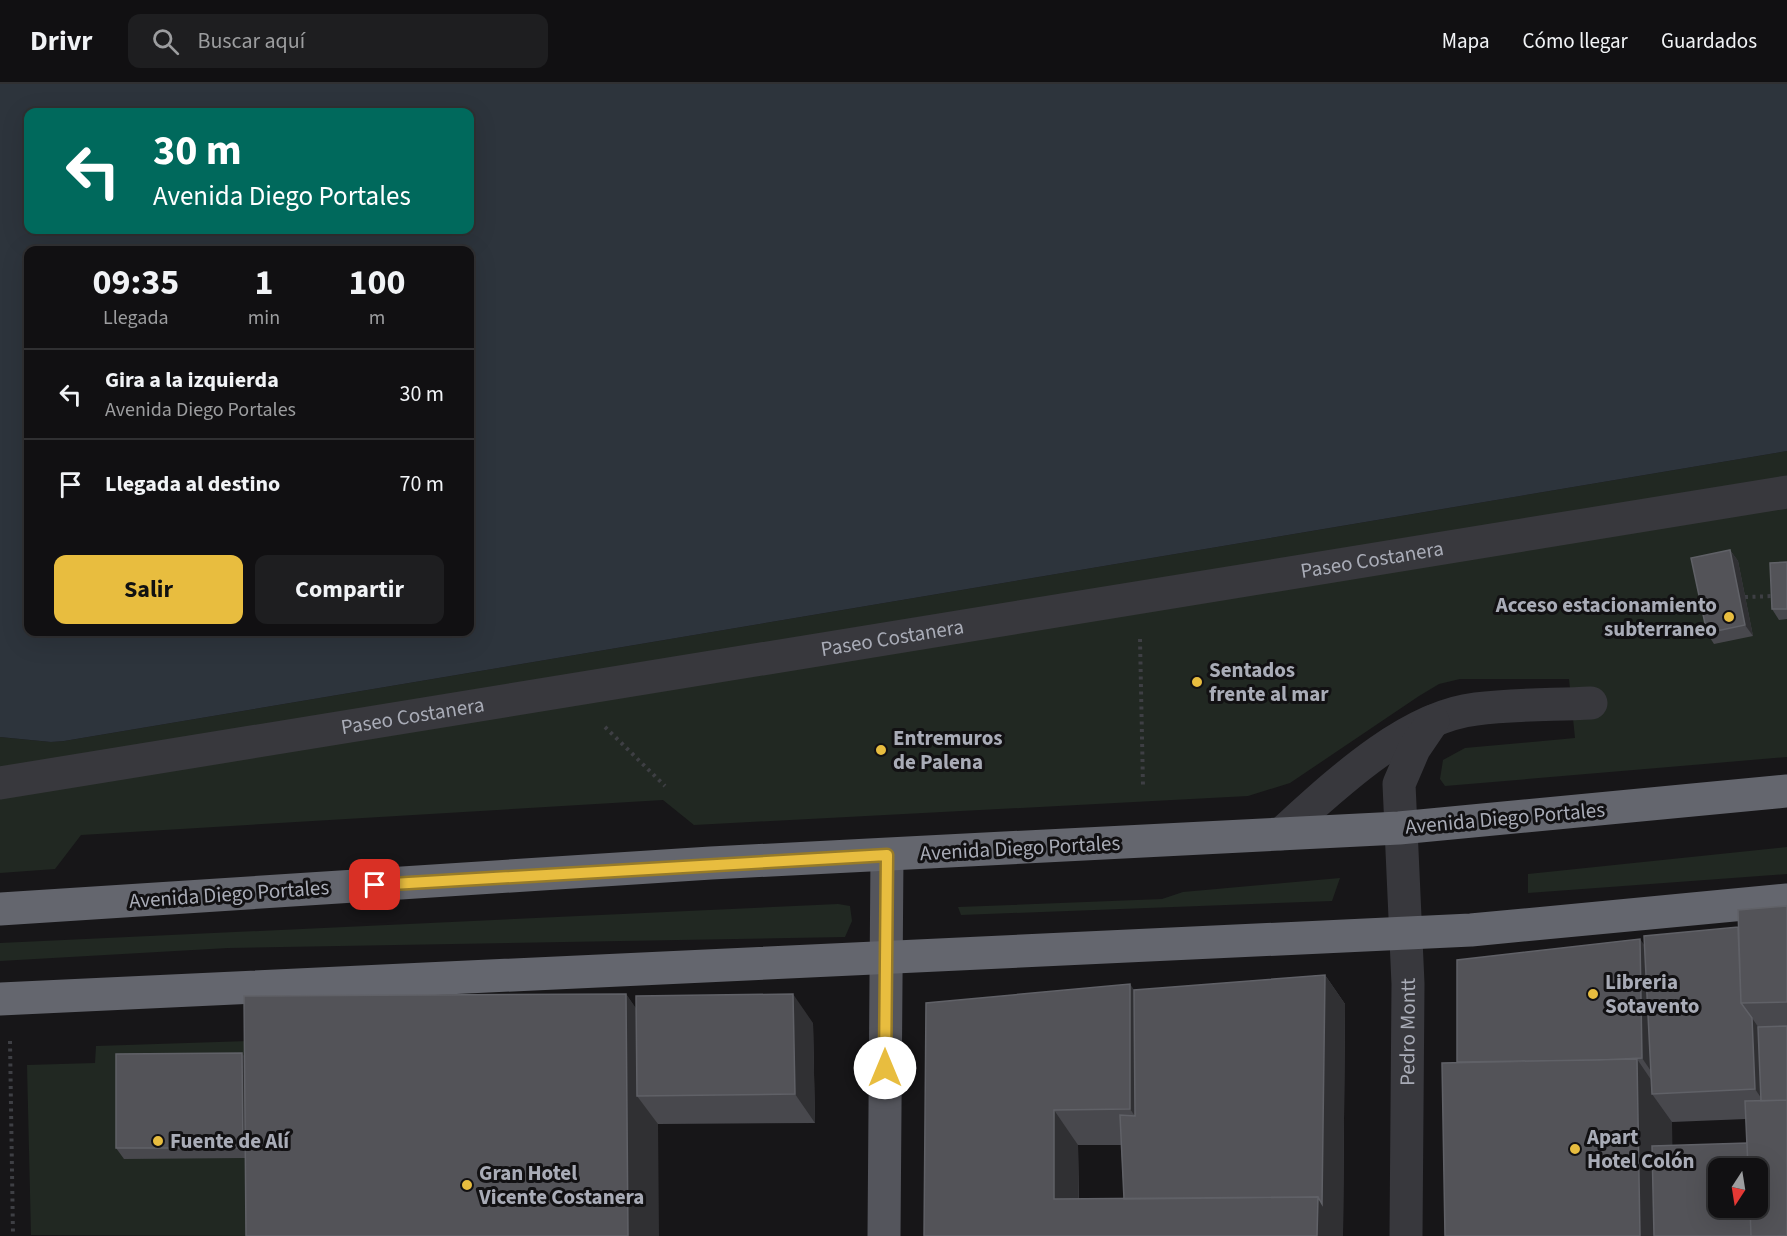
<!DOCTYPE html>
<html lang="es">
<meta charset="utf-8">
<style>
body{margin:0;font-family:"Source Sans 3",sans-serif;background:#1e1e20;color:#f1f3f6;height:100vh;display:flex;flex-direction:column;font-size:22px;white-space:nowrap}
*{box-sizing:border-box;margin:0}
p{font-size:20px;color:#9c9d9f}
.icon{flex:none;width:33px;height:33px;fill:none;stroke:currentColor;stroke-width:2;stroke-linecap:round;stroke-linejoin:round}
.map{position:relative;flex:1;overflow:hidden}
.sheet{position:absolute;left:24px;top:162px;width:450px;height:390px;display:flex;flex-direction:column;background:#111012;border-radius:12px;box-shadow:0 6px 24px #0002,0 0 0 2px #303032}
.sheet>*{flex:none}
.banner{position:absolute;left:24px;top:24px;width:450px;height:126px;border-radius:12px;box-shadow:0 6px 24px #0002,0 0 0 2px #303032;background:#00695c;color:#fff;overflow:hidden}
.needle{width:39px;rotate:192deg}
.fabs{position:absolute;left:1708px;top:1074px;display:grid;gap:12px}
.fabs a{display:grid;place-items:center;width:60px;height:60px;border-radius:12px;background:#111012;box-shadow:0 6px 24px #0002,0 0 0 2px #303032;font-size:30px}
.pin{position:absolute;display:grid;place-items:center;width:51px;height:51px;color:#fff;margin:-26px;border-radius:12px;box-shadow:0 3px 9px #0006}
.me{position:absolute;width:66px;margin:-33px;rotate:0deg;stroke-linejoin:round;filter:drop-shadow(0 0 4px #0008)}
.turn{display:flex;align-items:center;gap:21px;height:126px;padding:0 30px;font-size:27px}
.turn .icon{width:78px;height:78px;stroke-width:2.5}
.turn b{display:block;font-size:42px;line-height:51px}
.eta{display:flex;justify-content:space-evenly;align-items:center;height:102px;text-align:center}
.eta b{font-size:36px;font-weight:700;line-height:42px}
.cta{display:flex;gap:12px;margin-top:auto;padding:12px 30px}
.cta a{flex:1;height:69px;border-radius:12px;background:#e8bd3f;color:#111;font-size:24px;font-weight:700;line-height:69px;text-align:center}
.cta a+a{background:#1e1e20;color:#f1f3f6}
ul{padding:0;list-style:none}
li{display:flex;align-items:center;gap:18px;height:90px;padding:0 30px;border-top:2px solid #303032}
li div{flex:1}
li b{display:block;font-size:22px}
li em{font-style:normal}
header{display:flex;align-items:center;gap:36px;box-sizing:border-box;height:84px;padding:0 30px;background:#111012;border-bottom:2px solid #303032}
header strong{font-size:28px}
nav{display:flex;gap:33px;margin-inline-start:auto;font-size:21px}
.search{width:420px;height:54px;background:#1e1e20;display:flex;align-items:center;gap:15px;box-sizing:border-box;padding:0 21px;border-radius:12px;color:#9c9d9f;font-size:22px}
.map>svg:first-child{display:block}
.green{fill:#212822}
.water{fill:#2d343c;fill-rule:evenodd}
.lines{fill:none;stroke-linecap:round;stroke-linejoin:round}
.path{stroke:#3e3f44;stroke-width:4;stroke-dasharray:3 4.5;stroke-linecap:butt}
.minor{stroke:#38383d;stroke-width:33}
.major{stroke:#54555c;stroke-width:33}
.highway{stroke:#64666e;stroke-width:33}
.wall{fill:#48484d;fill-rule:evenodd}
.shaded-wall{fill:#303033}
.building{fill:#535358;stroke:#606167;stroke-width:1.5}
.route-casing{stroke:#977b29;stroke-width:15}
.route{stroke:#e8bd3f;stroke-width:10}
.poi-dot{fill:#e8bd3f;stroke:#121113;stroke-width:2}
.labels{text-anchor:middle;stroke-width:6;stroke-linejoin:round;paint-order:stroke}
.street-label{font-size:21px;fill:#a9acb7;stroke:#121113}
.poi-label{font-size:21px;font-weight:bold;fill:#a9acb7;stroke:#121113;text-anchor:start}
</style>
<header>
<strong>Drivr</strong>
<div class="search"><svg class="icon" aria-label="search" viewBox="0 0 24 24"><circle cx="10" cy="10" r="6"/><path d="M15 15l6 6"/></svg>Buscar aquí</div>
<nav><a>Mapa</a><a>Cómo llegar</a><a>Guardados</a></nav>
</header>
<div class="map">
<svg width="1787" height="1152" viewBox="0 0 1787 1152">
<rect width="100%" height="100%" fill="#171618"/>
<path class="green" d="M 1787,367 L 1787,673 L 1445,702 L 1440,695 L 1443,676 L 1465,664 L 1575,654 L 1569,595 L 1460,595 L 1439,600 L 1419,612 L 1290,699 L 1248,712 L 694,741 L 663,716 L 81,751 L 55,785 L 0,789 L 0,653 L 51,658 L 64,657 Z
M 1787,763 L 1787,790 L 1528,809 L 1528,790 Z
M 1340,794 L 1332,817 L 961,831 L 958,823 L 1162,815 L 1183,808 Z
M 838,820 L 850,822 L 852,837 L 845,853 L 228,864 L 0,877 L 0,859 Z
M 275,956 L 277,1152 L 31,1151 L 27,981 L 95,979 L 96,962 Z"/>
<path class="water" d="M 0,0 L 1787,0 L 1787,367 L 64,657 L 51,658 L 0,653 ZM 28,28 L 470,28 L 470,146 L 28,146 ZM 28,166 L 470,166 L 470,548 L 28,548 Z"/>
<g class="lines">
<path class="path" d="M 1745,513 L 1774,512
M 1140,555 L 1143,702
M 605,643 L 665,702
M 10,957 L 13,1152"/>
<g class="minor">
<path id="s1" d="M 0,699 L 1787,408"/>
<path d="M 1281,750 C 1332,704 1405,633 1476,625 C 1514,620 1553,621 1591,619"/>
<path id="s2" d="M 1406,1152 L 1408,900 L 1399,700 L 1414,665 L 1433,637"/>
</g>
<path class="major" d="M 884,1152 L 887,771"/>
<path class="highway" d="M 0,825 L 711,779 L 1399,744 L 1787,707
M 0,915 L 1471,846 L 1787,816"/>
</g>
<path class="wall" d="M 1730,466 L 1738,477 L 1753,552 L 1714,560 L 1707,549 Z
M 1787,478 L 1787,535 L 1779,536 L 1772,525 Z
M 1787,822 L 1787,1152 L 1457,978 L 1645,861 L 1738,843 ZM 1746,1035 L 1747,1059 L 1672,1062 L 1672,1038 Z
M 1325,891 L 1345,920 L 1343,1152 L 924,1152 L 1134,906 ZM 1078,1061 L 1121,1061 L 1124,1115 L 1079,1115 Z
M 626,910 L 636,925 L 813,939 L 815,1039 L 658,1040 L 245,1074 L 124,1075 L 116,1064 L 245,973 Z"/>
<path class="shaded-wall" d="M 1730,466 L 1738,477 L 1753,552 L 1745,541 Z
M 1640,855 L 1661,884 L 1662,1003 L 1642,974 Z
M 1325,891 L 1345,920 L 1343,1152 L 1317,1152 Z
M 1130,900 L 1154,935 L 1155,1061 L 1130,1025 Z
M 626,910 L 657,954 L 637,1012 L 658,1040 L 659,1152 L 628,1152 Z
M 793,910 L 813,939 L 815,1039 L 795,1010 Z
M 1752,934 L 1772,963 L 1775,1034 L 1755,1005 Z
M 242,969 L 250,980 L 251,1074 L 243,1064 Z
M 1637,975 L 1660,1009 L 1652,1010 L 1672,1038 L 1674,1152 L 1640,1152 Z
M 1054,1026 L 1078,1061 L 1079,1150 L 1054,1115 Z"/>
<path class="building" d="M 1730,466 L 1745,541 L 1707,549 L 1691,474 Z
M 1787,478 L 1787,525 L 1772,525 L 1770,479 Z
M 1787,822 L 1787,918 L 1741,919 L 1738,826 Z
M 1738,843 L 1741,919 L 1752,934 L 1755,1005 L 1652,1010 L 1644,852 Z
M 1640,855 L 1642,974 L 1600,976 L 1457,978 L 1457,876 Z
M 1325,891 L 1322,1120 L 1318,1113 L 1124,1115 L 1120,1031 L 1135,1032 L 1134,906 Z
M 1130,900 L 1130,1025 L 1054,1026 L 1054,1115 L 1318,1113 L 1317,1152 L 924,1152 L 926,919 Z
M 626,910 L 628,1152 L 246,1152 L 244,912 Z
M 793,910 L 795,1010 L 637,1012 L 636,912 Z
M 1787,942 L 1787,1016 L 1761,1017 L 1758,943 Z
M 242,969 L 243,1064 L 116,1064 L 116,970 Z
M 1637,975 L 1640,1152 L 1445,1152 L 1442,979 Z
M 1787,1016 L 1787,1152 L 1751,1152 L 1750,1124 L 1758,1124 L 1758,1084 L 1748,1084 L 1745,1017 Z
M 1747,1059 L 1748,1084 L 1719,1084 L 1719,1124 L 1750,1124 L 1751,1152 L 1654,1152 L 1652,1062 Z"/>
<g class="lines">
<defs>
<path id="route" d="M 375,801 L 887,771 L 885,984"/>
</defs>
<use href="#route" class="route-casing"/>
<use href="#route" class="route"/>
</g>
<g class="poi-dot">
<circle cx="1729" cy="533" r="6"/>
<circle cx="1197" cy="598" r="6"/>
<circle cx="881" cy="666" r="6"/>
<circle cx="1593" cy="910" r="6"/>
<circle cx="158" cy="1057" r="6"/>
<circle cx="1575" cy="1065" r="6"/>
<circle cx="467" cy="1101" r="6"/>
</g>
<g class="labels">
<g class="street-label">
<text dy="7" stroke="none"><textPath href="#s1" startOffset="1390">Paseo Costanera</textPath></text>
<text dy="7" stroke="none"><textPath href="#s1" startOffset="904">Paseo Costanera</textPath></text>
<text dy="7" stroke="none"><textPath href="#s1" startOffset="418">Paseo Costanera</textPath></text>
<text transform="translate(1505 734) rotate(-5)" y="7">Avenida Diego Portales</text>
<text transform="translate(1020 764) rotate(-3)" y="7">Avenida Diego Portales</text>
<text transform="translate(229 810) rotate(-4)" y="7">Avenida Diego Portales</text>
<text dy="7" stroke="none"><textPath href="#s2" startOffset="204">Pedro Montt</textPath></text>
</g>
<g class="poi-label">
<text x="1717" y="528" text-anchor="end">Acceso estacionamiento<tspan x="1717" dy="24">subterraneo</tspan></text>
<text x="1209" y="593">Sentados<tspan x="1209" dy="24">frente al mar</tspan></text>
<text x="893" y="661">Entremuros<tspan x="893" dy="24">de Palena</tspan></text>
<text x="1605" y="905">Libreria<tspan x="1605" dy="24">Sotavento</tspan></text>
<text x="1587" y="1060">Apart<tspan x="1587" dy="24">Hotel Colón</tspan></text>
<text x="170" y="1064">Fuente de Alí</text>
<text x="479" y="1096">Gran Hotel<tspan x="479" dy="24">Vicente Costanera</tspan></text>
</g>
</g>
</svg>
<div class="fabs">
<a><svg class="needle" viewBox="-14 -14 28 28"><path d="M0-13l5 13h-10z" fill="#e53935"/><path d="M0 13l5-13h-10z" fill="#9c9d9f"/></svg></a>
</div>
<div class="pin" style="left:375px;top:801px;background:#d93025"><svg class="icon" aria-label="arrive" viewBox="0 0 24 24"><path d="M6 21V4h12l-3 4 3 4H6"/></svg></div>
<svg class="me" style="left:885px;top:984px" viewBox="-20 -20 40 40"><circle r="19" fill="#fff"/><path d="M0-13L10 11 0 6-10 11z" fill="#e8bd3f"/></svg>
<div class="banner">
<div class="turn"><svg class="icon" aria-label="left" viewBox="0 0 24 24"><path d="M17 20v-9H6M10 6l-5 5 5 5"/></svg><div><b>30 m</b>Avenida Diego Portales</div></div>
</div>
<section class="sheet">
<div class="eta">
<div><b>09:35</b><p>Llegada</p></div>
<div><b>1</b><p>min</p></div>
<div><b>100</b><p>m</p></div>
</div>
<ul>
<li><svg class="icon" aria-label="left" viewBox="0 0 24 24"><path d="M17 20v-9H6M10 6l-5 5 5 5"/></svg><div><b>Gira a la izquierda</b><p>Avenida Diego Portales</p></div><em>30 m</em></li>
<li><svg class="icon" aria-label="arrive" viewBox="0 0 24 24"><path d="M6 21V4h12l-3 4 3 4H6"/></svg><div><b>Llegada al destino</b></div><em>70 m</em></li>
</ul>
<div class="cta"><a>Salir</a><a>Compartir</a></div>
</section>
</div>
